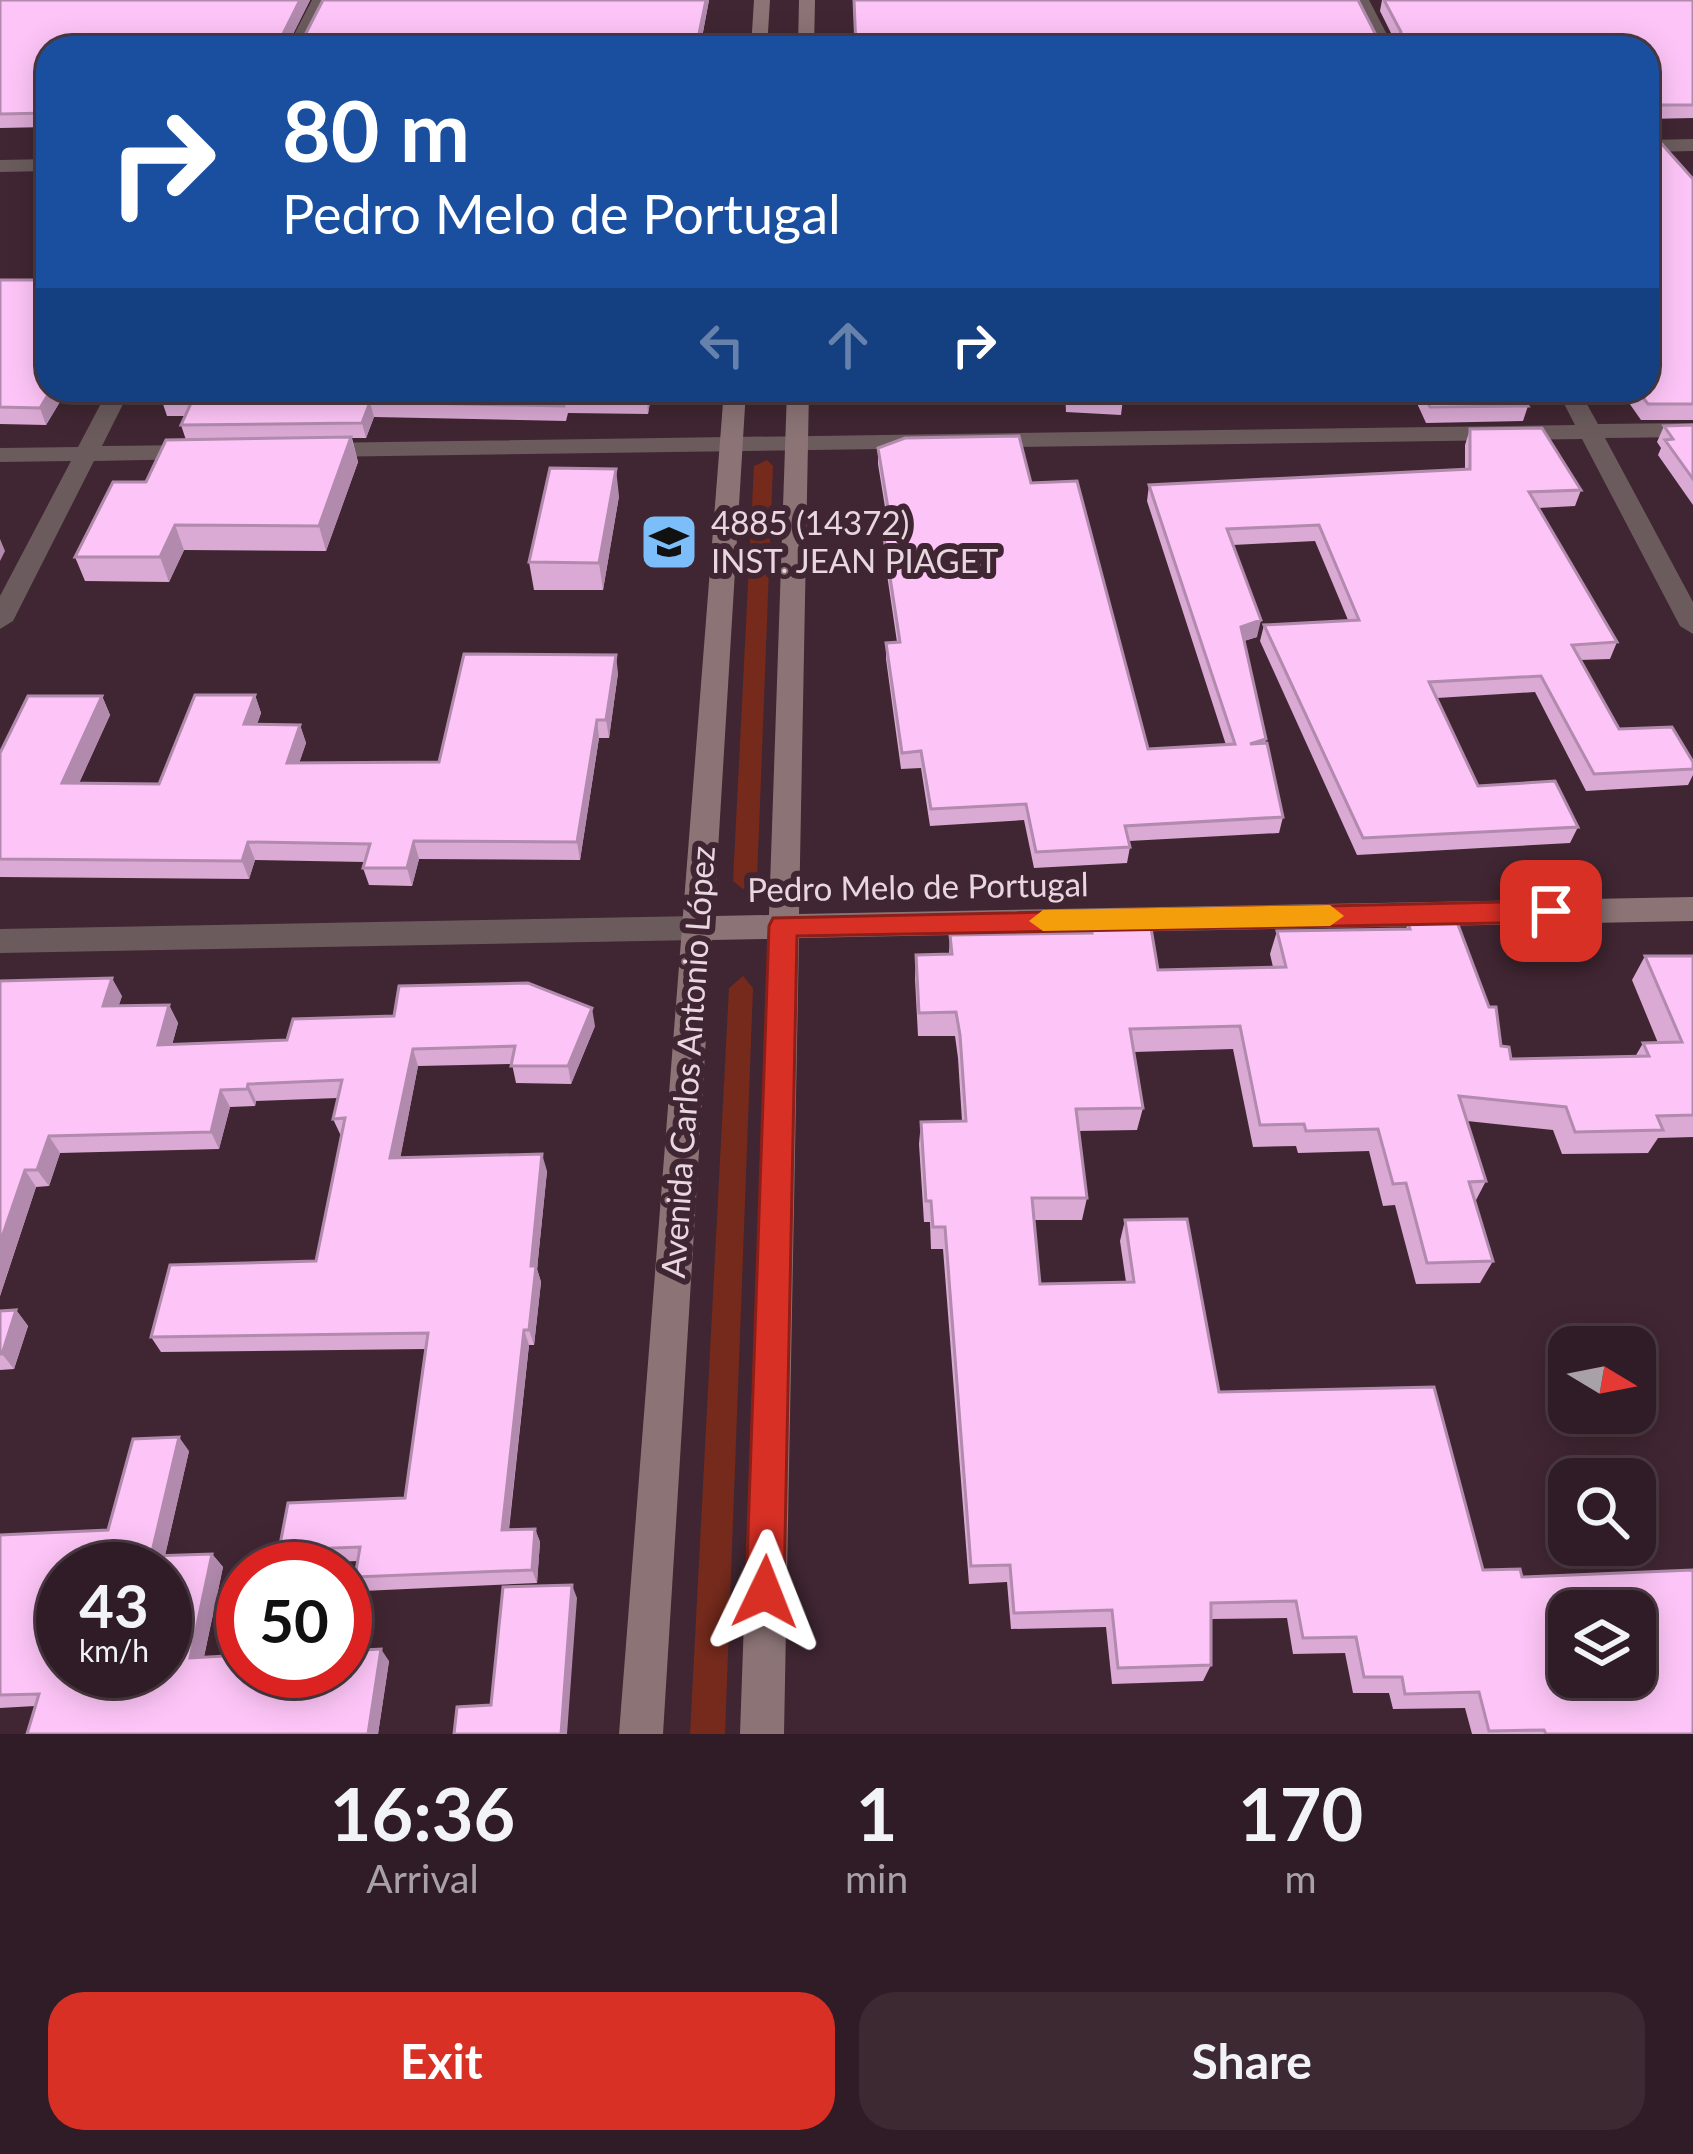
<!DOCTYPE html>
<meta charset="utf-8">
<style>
body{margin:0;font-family:Lato,sans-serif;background:#3c2932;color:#f1f3f6;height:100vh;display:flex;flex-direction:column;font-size:45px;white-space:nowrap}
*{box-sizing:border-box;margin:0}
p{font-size:39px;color:#a8a1a7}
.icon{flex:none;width:66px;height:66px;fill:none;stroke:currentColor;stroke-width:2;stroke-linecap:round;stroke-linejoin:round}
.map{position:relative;height:1734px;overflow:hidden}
.details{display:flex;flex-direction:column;background:#301c26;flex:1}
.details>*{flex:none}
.hud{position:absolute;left:36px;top:36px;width:1623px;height:366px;border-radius:36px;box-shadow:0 6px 30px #0003,0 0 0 3px #4b3a43;background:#1a4fa0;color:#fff;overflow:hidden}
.needle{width:78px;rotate:100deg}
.buttons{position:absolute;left:1548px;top:1326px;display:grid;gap:24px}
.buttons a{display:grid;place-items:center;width:108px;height:108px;border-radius:24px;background:#301c26;box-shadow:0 6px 30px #0003,0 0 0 3px #4b3a43;font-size:60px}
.speed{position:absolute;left:36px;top:1542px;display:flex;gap:24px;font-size:60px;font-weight:700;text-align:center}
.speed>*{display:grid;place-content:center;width:156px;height:156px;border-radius:50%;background:#301c26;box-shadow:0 6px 30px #0003,0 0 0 3px #4b3a43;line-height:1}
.speed small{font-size:30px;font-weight:400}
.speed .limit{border:18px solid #d22;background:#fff;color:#111}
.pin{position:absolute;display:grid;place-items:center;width:102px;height:102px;color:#fff;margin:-51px;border-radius:24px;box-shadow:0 6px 18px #0006}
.me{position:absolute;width:132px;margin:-66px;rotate:2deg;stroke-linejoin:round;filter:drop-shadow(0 0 9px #0008)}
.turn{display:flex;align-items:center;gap:42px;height:252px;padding:0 48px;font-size:54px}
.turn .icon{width:156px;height:156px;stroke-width:2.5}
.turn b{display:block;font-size:84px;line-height:102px}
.lanes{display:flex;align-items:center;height:114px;padding:0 48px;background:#0003;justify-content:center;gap:60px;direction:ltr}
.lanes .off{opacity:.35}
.eta{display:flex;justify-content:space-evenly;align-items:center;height:204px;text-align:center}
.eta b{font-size:72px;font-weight:700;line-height:84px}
.primary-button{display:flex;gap:24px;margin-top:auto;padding:24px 48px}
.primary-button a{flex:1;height:138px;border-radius:36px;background:#d93025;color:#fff;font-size:48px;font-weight:700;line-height:138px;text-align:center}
.primary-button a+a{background:#3c2932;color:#f1f3f6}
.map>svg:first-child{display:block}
.green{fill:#752a1c}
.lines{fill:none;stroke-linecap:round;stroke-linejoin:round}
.street{fill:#6b5b5d;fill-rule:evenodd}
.secondary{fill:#8c7476;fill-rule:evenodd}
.wall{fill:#daa9d4}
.shaded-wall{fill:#b18aad}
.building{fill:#fdc5f7;stroke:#b18aad;stroke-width:3;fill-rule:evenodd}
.route{fill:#d93025;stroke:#8d1f18;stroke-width:3}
.slow{fill:#f59e0b}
.labels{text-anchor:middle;stroke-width:12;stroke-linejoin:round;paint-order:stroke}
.poi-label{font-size:33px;fill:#e9d7df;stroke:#402632;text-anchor:start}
.street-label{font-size:33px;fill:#e9d7df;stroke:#402632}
</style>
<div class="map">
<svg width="1693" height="1734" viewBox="0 0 1693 1734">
<rect width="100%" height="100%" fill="#402632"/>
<path class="green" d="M 767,460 L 773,466 L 757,881 L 743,889 L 733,881 L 754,466 Z
M 743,976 L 753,988 L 725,1734 L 690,1734 L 729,988 Z"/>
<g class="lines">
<path class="street" d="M 312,0 L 328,0 L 303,48 L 287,48 Z
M 1353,0 L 1369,0 L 1394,48 L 1378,48 Z
M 1693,139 L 1693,151 L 1647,152 L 1647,140 Z
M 48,159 L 48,171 L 0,172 L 0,160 Z
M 108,390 L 130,390 L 102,446 L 198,445 L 210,452 L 198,459 L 94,461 L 13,621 L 0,629 L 0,596 L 71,461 L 0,462 L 0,448 L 78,447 Z
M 1557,390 L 1579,390 L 1598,424 L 1693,423 L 1693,437 L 1605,438 L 1693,602 L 1693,634 L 1680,626 L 1582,439 L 318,457 L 306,450 L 318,443 L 1575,425 Z
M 697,916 L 708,920 L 712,928 L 708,936 L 697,940 L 0,953 L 0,929 Z"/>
<path class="secondary" d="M 754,0 L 770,0 L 767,48 L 751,48 Z
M 799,0 L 815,0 L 814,48 L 798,48 Z
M 724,390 L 746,390 L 714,916 L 769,915 L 787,390 L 809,390 L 799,914 L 1693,897 L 1693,921 L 799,938 L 784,1734 L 740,1734 L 768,939 L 712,940 L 663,1734 L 619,1734 Z"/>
</g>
<path class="wall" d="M 0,0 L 310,0 L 291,38 L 304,37 L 323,0 L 709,0 L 700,48 L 48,48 L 48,127 L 0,128 Z
M 853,0 L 1394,39 L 1380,11 L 1382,0 L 1693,0 L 1693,118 L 1647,119 L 1647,48 L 856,48 Z
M 1649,141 L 1693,179 L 1693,420 L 1641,420 L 1620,390 L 1647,390 Z
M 0,280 L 48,390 L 67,390 L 46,425 L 0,424 Z
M 652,390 L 648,414 L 568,413 L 566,421 L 374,417 L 366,438 L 352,438 L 358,462 L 326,551 L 184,550 L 169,582 L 85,581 L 75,557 L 186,440 L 181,425 L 185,416 L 167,416 L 162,401 Z
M 1065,390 L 1118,390 L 1123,399 L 1121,415 L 1066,412 Z
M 1146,390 L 1285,390 L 1283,397 Z
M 1411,390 L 1520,390 L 1520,392 L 1528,406 L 1523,421 L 1426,423 Z
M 1693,425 L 1693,505 L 1658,455 L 1661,448 L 1657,442 L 1664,426 Z
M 1470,429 L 1581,490 L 1575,506 L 1538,508 L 1617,642 L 1610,659 L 1580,660 L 1619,729 L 1693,762 L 1693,775 L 1688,785 L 1586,791 L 1535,692 L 1437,698 L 1478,786 L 1578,827 L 1570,843 L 1357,855 L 1260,641 L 1264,625 L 1348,620 L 1315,541 L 1233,545 L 1257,637 L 1244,641 L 1266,739 L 1265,743 L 1283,817 L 1279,833 L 1129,841 L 1130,847 L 1127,863 L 1034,868 L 1024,820 L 930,826 L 921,768 L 901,769 L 886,659 L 886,643 L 897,642 L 884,554 L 884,538 L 890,538 L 878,464 L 878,448 L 1031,483 L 1148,749 L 1226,745 L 1147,501 L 1149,485 L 1465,469 L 1465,445 Z
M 619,496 L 603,590 L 534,590 L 529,562 Z
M 618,673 L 609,738 L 599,738 L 580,860 L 419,859 L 412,886 L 369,885 L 363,868 L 365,862 L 255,860 L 249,879 L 0,877 L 0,753 L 102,696 L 110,715 L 79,783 L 159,784 L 255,695 L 261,713 L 257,724 L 300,725 L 306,743 L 299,763 L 439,762 Z
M 1091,923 L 1158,970 L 1273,967 L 1270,954 L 1277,931 L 1406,929 L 1408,923 L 1511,1059 L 1635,1057 L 1643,1043 L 1658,1043 L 1632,980 L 1645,956 L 1693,956 L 1693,1137 L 1658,1138 L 1648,1153 L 1562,1154 L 1553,1130 L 1467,1121 L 1486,1181 L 1475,1202 L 1493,1261 L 1480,1283 L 1416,1284 L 1395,1205 L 1383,1206 L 1369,1151 L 1298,1153 L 1296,1146 L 1253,1147 L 1233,1049 L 1134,1052 L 1143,1108 L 1137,1130 L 1078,1131 L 1087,1198 L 1082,1220 L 1034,1220 L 1040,1284 L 1126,1282 L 1120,1241 L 1125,1220 L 1219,1392 L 1483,1570 L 1522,1577 L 1693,1734 L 1472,1734 L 1465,1708 L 1393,1709 L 1389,1693 L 1353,1693 L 1345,1653 L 1293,1654 L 1287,1618 L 1211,1619 L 1211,1665 L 1203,1681 L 1112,1684 L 1106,1627 L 1011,1629 L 1007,1582 L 969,1584 L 943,1249 L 931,1249 L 930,1222 L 924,1222 L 919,1144 L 921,1122 L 962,1121 L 958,1058 L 955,1036 L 918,1036 L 915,979 L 916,955 L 949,954 L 950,935 L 1089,933 Z
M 0,981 L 122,996 L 118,1006 L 169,1005 L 178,1023 L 172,1045 L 595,1026 L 571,1084 L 516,1083 L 512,1064 L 418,1066 L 400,1158 L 547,1171 L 537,1269 L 541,1282 L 534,1345 L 529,1345 L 509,1530 L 535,1529 L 540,1542 L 537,1583 L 363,1591 L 355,1577 L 358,1561 L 288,1564 L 279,1550 L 405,1498 L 426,1349 L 161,1352 L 151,1337 L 316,1261 L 341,1136 L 333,1119 L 338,1098 L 256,1101 L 255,1106 L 230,1107 L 219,1149 L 60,1153 L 49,1186 L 36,1187 L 0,1296 Z
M 16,1310 L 28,1326 L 14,1369 L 0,1370 L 0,1311 Z
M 189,1451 L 165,1555 L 212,1554 L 223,1567 L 204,1657 L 389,1661 L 378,1734 L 27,1734 L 35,1706 L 0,1708 L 0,1535 L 108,1530 Z"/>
<path class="shaded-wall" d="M 300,0 L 310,0 L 286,48 L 281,38 Z
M 706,0 L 709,0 L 700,48 L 696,48 Z
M 51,390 L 67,390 L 46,425 L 40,408 Z
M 648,390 L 652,390 L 648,414 L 647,399 Z
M 370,402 L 374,417 L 366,438 L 362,423 Z
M 351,437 L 358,462 L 326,551 L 319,526 Z
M 616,469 L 619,496 L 603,590 L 599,563 Z
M 175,525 L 184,550 L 169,582 L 160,557 Z
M 0,539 L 5,551 L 0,561 Z
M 1261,620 L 1257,637 L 1237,643 L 1241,627 Z
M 616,655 L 618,673 L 609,738 L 606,720 Z
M 255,695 L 261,713 L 251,742 L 244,724 Z
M 102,696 L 110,715 L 71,801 L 62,783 Z
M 597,720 L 599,738 L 580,860 L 577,842 Z
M 300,725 L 306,743 L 293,781 L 287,763 Z
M 414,841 L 419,859 L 412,886 L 407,868 Z
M 248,842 L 255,860 L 249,879 L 242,861 Z
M 112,978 L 122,996 L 113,1024 L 103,1006 Z
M 169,1005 L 178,1023 L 167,1063 L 158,1045 Z
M 592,1008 L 595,1026 L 571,1084 L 568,1066 Z
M 413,1049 L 418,1066 L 397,1175 L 390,1158 Z
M 248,1084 L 256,1101 L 255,1106 L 247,1089 Z
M 221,1090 L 230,1107 L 219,1149 L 211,1132 Z
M 49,1136 L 60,1153 L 49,1186 L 37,1170 Z
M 542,1154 L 547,1171 L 537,1269 L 541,1282 L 534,1345 L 529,1330 L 531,1266 Z
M 25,1170 L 36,1187 L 0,1296 L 0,1243 Z
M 16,1310 L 28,1326 L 14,1369 L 2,1354 Z
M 524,1330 L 529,1345 L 507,1544 L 502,1530 Z
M 179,1437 L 189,1451 L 162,1569 L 151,1556 Z
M 535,1529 L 540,1542 L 537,1583 L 532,1570 Z
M 212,1554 L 223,1567 L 201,1670 L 190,1658 Z
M 572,1585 L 577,1598 L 567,1734 L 561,1734 Z
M 381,1649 L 389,1661 L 378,1734 L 368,1734 Z"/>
<path class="building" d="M 0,0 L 300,0 L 281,38 L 304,37 L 323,0 L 706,0 L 696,48 L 281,48 L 268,41 L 264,48 L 48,48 L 48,113 L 0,114 Z
M 854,0 L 1358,0 L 1377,37 L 1397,39 L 1401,32 L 1384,0 L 1693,0 L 1693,105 L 1647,105 L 1647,48 L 867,48 L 868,46 L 856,47 Z
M 1647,128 L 1649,141 L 1660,142 L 1693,179 L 1693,404 L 1648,404 L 1637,390 L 1647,390 Z
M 48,261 L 48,390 L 51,390 L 40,408 L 0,407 L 0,280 L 35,280 Z
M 168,390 L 648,390 L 647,399 L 565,398 L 564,406 L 370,402 L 362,423 L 181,425 L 192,401 L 162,401 Z
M 1067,390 L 1118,390 L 1123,399 L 1067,397 Z
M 1422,390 L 1518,390 L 1528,406 L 1430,407 Z
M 1693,425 L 1693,479 L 1665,440 L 1673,439 L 1664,426 Z
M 1542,428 L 1581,490 L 1529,492 L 1617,642 L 1572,645 L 1619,729 L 1672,727 L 1693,762 L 1693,769 L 1594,774 L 1541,676 L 1429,682 L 1478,786 L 1555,781 L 1578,827 L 1363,838 L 1264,625 L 1359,620 L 1319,525 L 1227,529 L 1261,620 L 1241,627 L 1266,739 L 1250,744 L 1267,743 L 1283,817 L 1125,826 L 1130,847 L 1036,852 L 1026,804 L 931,809 L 921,751 L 902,753 L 886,643 L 900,642 L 884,538 L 893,538 L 878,448 L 905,438 L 1019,436 L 1031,483 L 1077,481 L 1148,749 L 1235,744 L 1149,485 L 1470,469 L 1470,429 Z
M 351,437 L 319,526 L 175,525 L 160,557 L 75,557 L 113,482 L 146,482 L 166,440 Z
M 550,468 L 616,469 L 599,563 L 529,562 Z
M 464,654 L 616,655 L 606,720 L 597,720 L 577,842 L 414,841 L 407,868 L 363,868 L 370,844 L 248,842 L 242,861 L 0,859 L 0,753 L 28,696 L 102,696 L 62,783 L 159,784 L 195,695 L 255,695 L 244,724 L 300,725 L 287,763 L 439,762 Z
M 1150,922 L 1158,970 L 1286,967 L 1277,931 L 1410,929 L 1408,923 L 1457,922 L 1489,1007 L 1496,1007 L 1501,1046 L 1509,1047 L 1511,1059 L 1649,1056 L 1643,1043 L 1682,1042 L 1645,956 L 1693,956 L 1693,1115 L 1657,1116 L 1663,1130 L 1575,1132 L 1566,1107 L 1459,1096 L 1486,1181 L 1469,1182 L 1493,1261 L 1427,1263 L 1406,1183 L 1393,1184 L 1378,1129 L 1306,1131 L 1304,1124 L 1260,1125 L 1240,1026 L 1130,1029 L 1143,1108 L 1076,1109 L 1087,1198 L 1032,1198 L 1040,1284 L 1134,1282 L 1125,1220 L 1187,1219 L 1219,1392 L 1434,1387 L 1483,1570 L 1520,1569 L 1522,1577 L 1693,1570 L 1693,1734 L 1546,1734 L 1544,1730 L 1489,1731 L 1479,1692 L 1405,1694 L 1402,1677 L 1364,1677 L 1356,1637 L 1303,1638 L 1296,1601 L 1211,1603 L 1211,1665 L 1118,1668 L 1112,1610 L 1014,1613 L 1010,1565 L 971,1566 L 945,1227 L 933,1227 L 931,1201 L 926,1201 L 921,1122 L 966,1121 L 960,1035 L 956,1012 L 919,1013 L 916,955 L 952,954 L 950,935 L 1092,933 L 1091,923 ZM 1569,1611 L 1635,1611 L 1635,1677 L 1569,1677 Z
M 112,978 L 103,1006 L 169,1005 L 158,1045 L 287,1040 L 293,1019 L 394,1016 L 399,986 L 528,983 L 592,1008 L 568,1066 L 511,1066 L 515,1046 L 413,1049 L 390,1158 L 542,1154 L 531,1266 L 536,1266 L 529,1330 L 524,1330 L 502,1530 L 535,1529 L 532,1570 L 355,1577 L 360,1547 L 279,1550 L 288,1503 L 405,1498 L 428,1333 L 151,1337 L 170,1265 L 316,1261 L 345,1118 L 333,1119 L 342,1080 L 248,1084 L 247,1089 L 221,1090 L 211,1132 L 49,1136 L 37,1170 L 25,1170 L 0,1243 L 0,981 Z
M 16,1310 L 2,1354 L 0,1354 L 0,1311 Z
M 179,1437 L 151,1556 L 212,1554 L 190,1658 L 243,1655 L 243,1671 L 345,1671 L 345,1651 L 381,1649 L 368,1734 L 27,1734 L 39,1694 L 0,1695 L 0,1535 L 108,1530 L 133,1439 ZM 63,1569 L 165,1569 L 165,1671 L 63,1671 Z
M 572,1585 L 561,1734 L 454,1734 L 457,1707 L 491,1705 L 503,1587 Z"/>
<path class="route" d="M 1551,901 L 1565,911 L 1551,922 L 797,936 L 784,1592 L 779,1606 L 765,1611 L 752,1606 L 746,1592 L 769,926 L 773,918 Z"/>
<path class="slow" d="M 1330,905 L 1344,916 L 1330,926 L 1043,931 L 1029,921 L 1043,910 Z"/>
<defs>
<symbol id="school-square" viewBox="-11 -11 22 22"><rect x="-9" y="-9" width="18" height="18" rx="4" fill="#7cbef9" stroke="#402632"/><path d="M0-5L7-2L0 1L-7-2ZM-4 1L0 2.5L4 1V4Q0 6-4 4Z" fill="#111"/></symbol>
</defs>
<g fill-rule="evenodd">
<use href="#school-square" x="636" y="509" width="66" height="66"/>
</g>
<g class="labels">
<g class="poi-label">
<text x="711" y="535">4885 (14372)<tspan x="711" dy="38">INST. JEAN PIAGET</tspan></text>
</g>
<g class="street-label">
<text transform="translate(918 887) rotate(-1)" y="12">Pedro Melo de Portugal</text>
<text transform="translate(688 1062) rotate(-86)" y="12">Avenida Carlos Antonio López</text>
</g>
</g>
</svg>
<div class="buttons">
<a><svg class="needle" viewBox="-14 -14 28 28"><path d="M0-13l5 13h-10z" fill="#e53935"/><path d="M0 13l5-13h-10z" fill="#a8a1a7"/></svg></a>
<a><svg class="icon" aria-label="search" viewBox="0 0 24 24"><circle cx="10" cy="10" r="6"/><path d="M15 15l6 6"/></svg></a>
<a><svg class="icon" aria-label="layers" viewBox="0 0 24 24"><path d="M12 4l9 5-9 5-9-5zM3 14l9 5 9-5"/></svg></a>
</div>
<div class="speed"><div>43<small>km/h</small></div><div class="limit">50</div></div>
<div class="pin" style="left:1551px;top:911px;background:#d93025"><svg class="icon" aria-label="arrive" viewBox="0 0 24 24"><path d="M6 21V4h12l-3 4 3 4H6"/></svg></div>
<svg class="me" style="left:765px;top:1592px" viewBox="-20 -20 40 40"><path d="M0-17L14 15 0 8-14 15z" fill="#d93025" stroke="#fff" stroke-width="4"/></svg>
<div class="hud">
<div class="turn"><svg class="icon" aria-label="right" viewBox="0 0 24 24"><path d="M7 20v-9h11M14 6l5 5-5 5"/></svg><div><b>80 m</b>Pedro Melo de Portugal</div></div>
<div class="lanes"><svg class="icon off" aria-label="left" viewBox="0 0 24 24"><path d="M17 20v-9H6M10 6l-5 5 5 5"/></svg><svg class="icon off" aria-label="ahead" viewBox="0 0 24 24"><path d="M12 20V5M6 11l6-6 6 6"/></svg><svg class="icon" aria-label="right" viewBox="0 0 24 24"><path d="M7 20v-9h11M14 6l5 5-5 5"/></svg></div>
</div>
</div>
<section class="details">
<div class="eta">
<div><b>16:36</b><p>Arrival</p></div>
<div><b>1</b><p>min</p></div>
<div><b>170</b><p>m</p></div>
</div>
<div class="primary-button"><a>Exit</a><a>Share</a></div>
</section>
